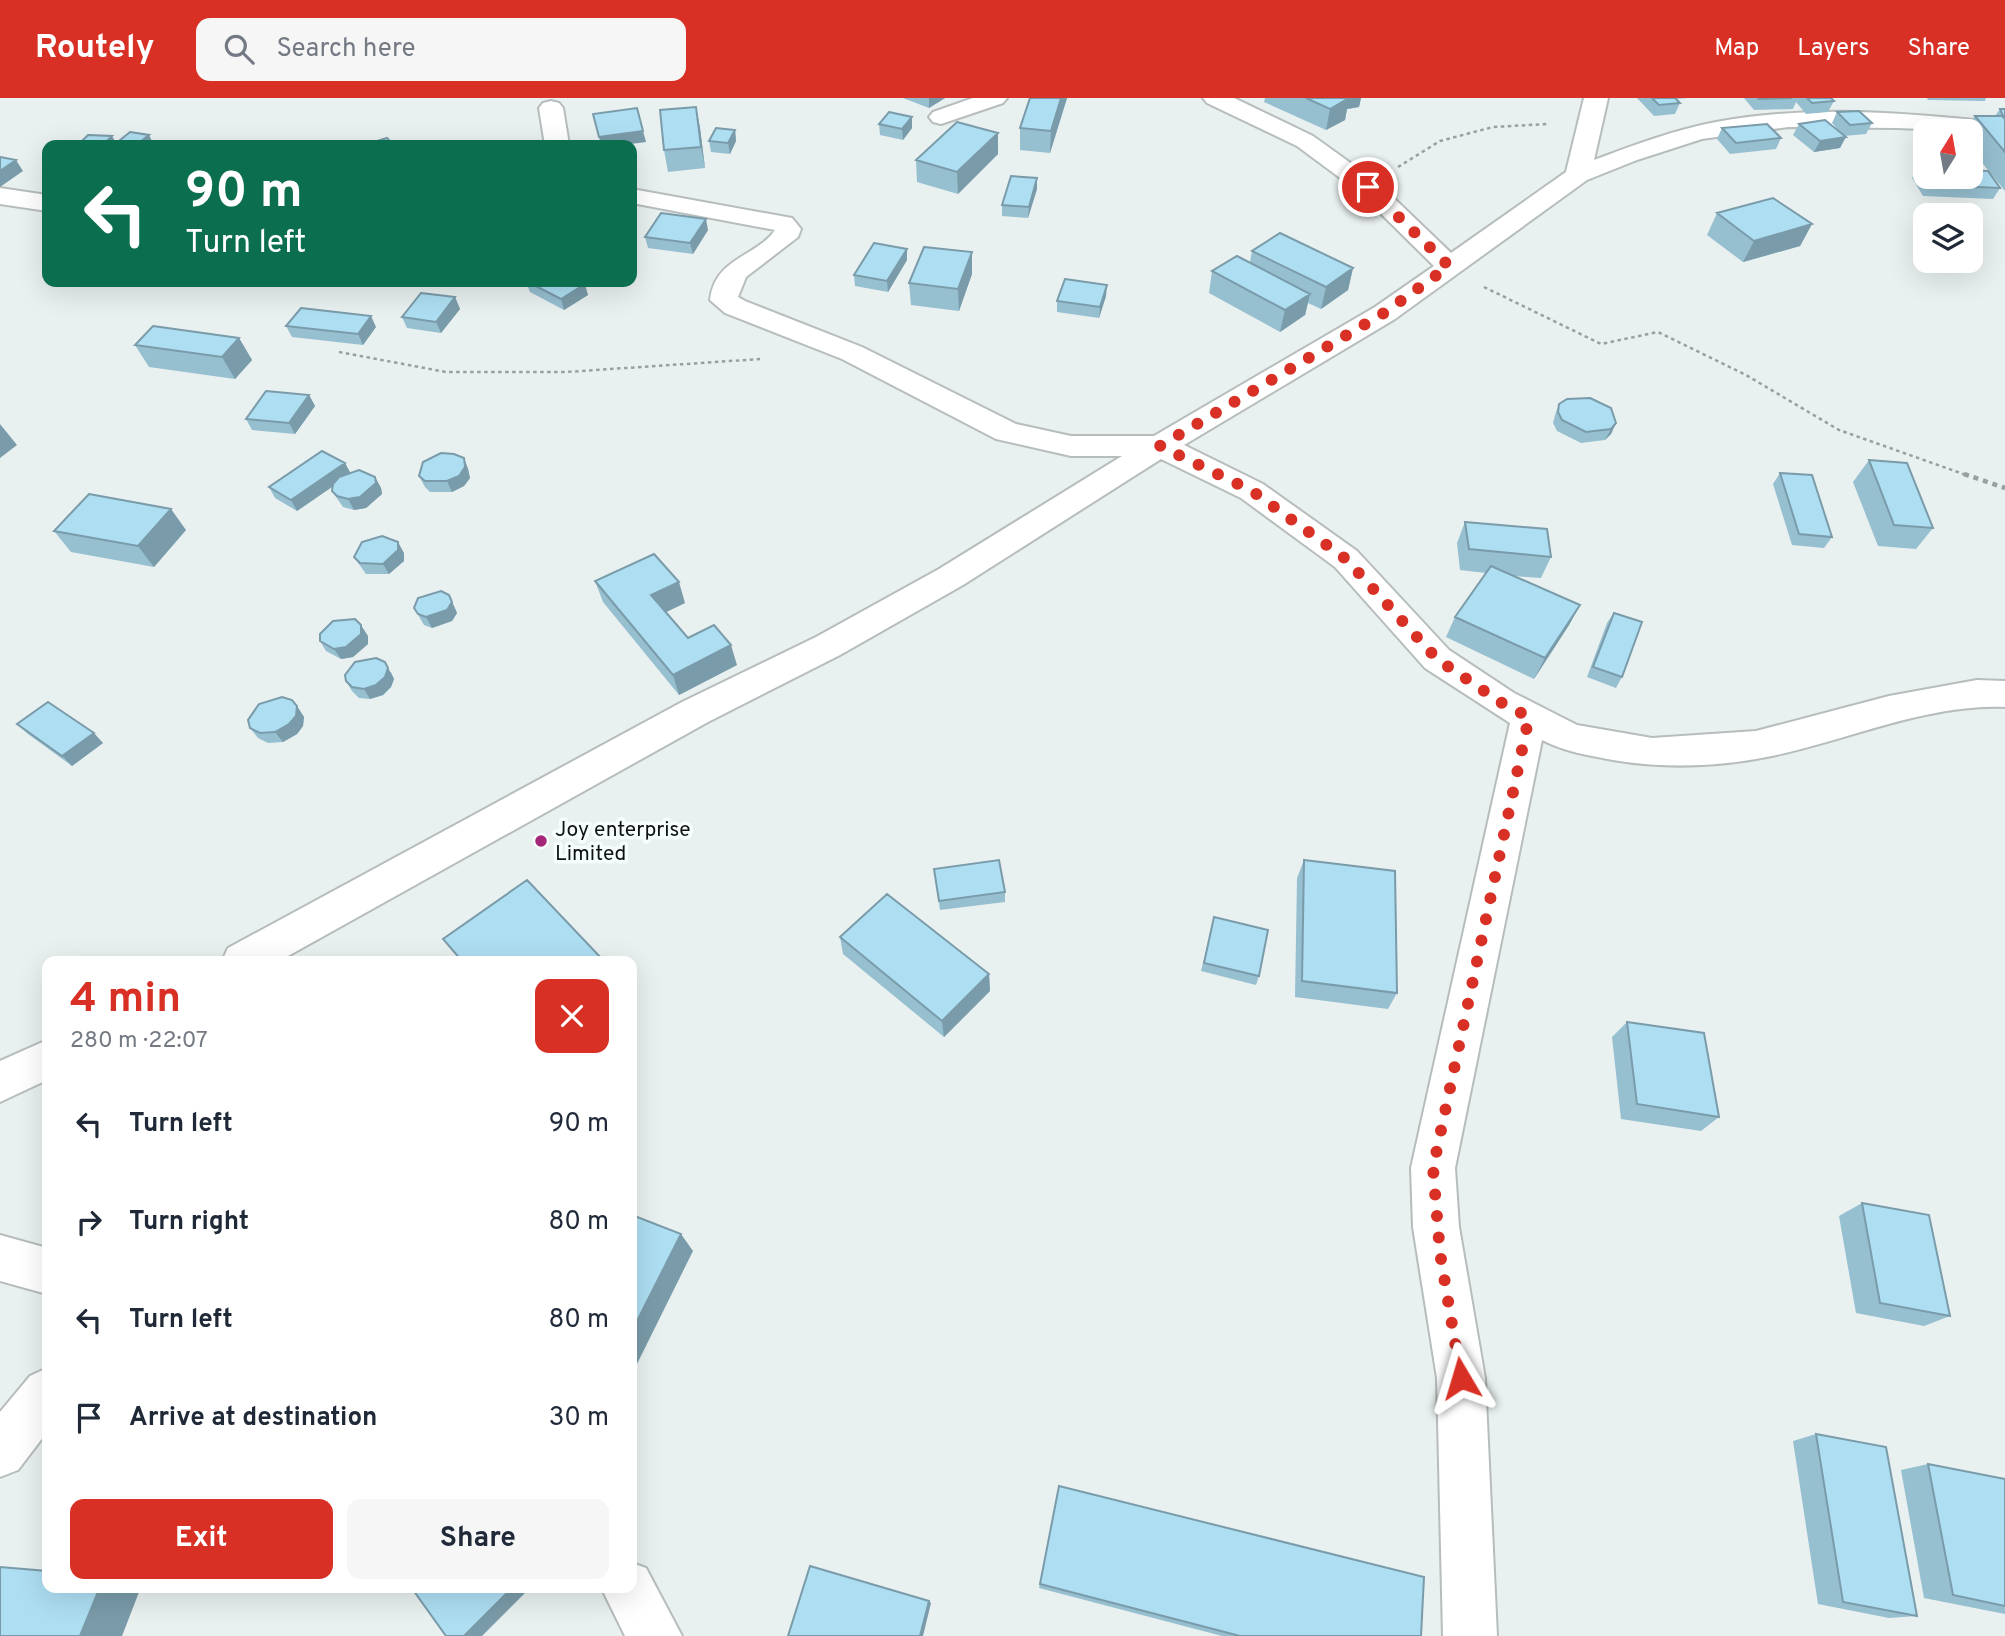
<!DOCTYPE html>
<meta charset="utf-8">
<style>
body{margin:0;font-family:Overpass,sans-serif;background:#f6f6f7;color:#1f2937;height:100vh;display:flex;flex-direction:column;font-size:26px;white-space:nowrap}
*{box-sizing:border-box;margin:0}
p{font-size:23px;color:#747a83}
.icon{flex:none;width:38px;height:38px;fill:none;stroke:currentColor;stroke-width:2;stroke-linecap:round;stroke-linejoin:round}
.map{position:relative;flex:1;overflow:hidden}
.panel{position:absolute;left:42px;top:858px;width:595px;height:637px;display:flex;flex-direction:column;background:#fff;border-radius:14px;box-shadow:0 7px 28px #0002}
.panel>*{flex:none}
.guide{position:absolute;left:42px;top:42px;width:595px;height:147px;border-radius:14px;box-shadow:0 7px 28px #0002;background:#0b6e4f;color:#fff;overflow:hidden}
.needle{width:46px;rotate:11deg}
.buttons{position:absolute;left:1913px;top:21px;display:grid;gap:14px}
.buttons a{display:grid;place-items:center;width:70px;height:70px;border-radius:14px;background:#fff;box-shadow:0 7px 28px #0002;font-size:35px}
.pin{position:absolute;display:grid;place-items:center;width:60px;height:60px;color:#fff;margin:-30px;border:4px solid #fff;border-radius:50%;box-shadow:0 2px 7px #0007}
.me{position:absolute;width:77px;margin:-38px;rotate:353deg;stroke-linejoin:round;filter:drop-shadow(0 0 5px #0008)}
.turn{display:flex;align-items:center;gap:24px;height:147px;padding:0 28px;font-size:32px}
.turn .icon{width:91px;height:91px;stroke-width:2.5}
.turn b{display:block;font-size:49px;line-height:60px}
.round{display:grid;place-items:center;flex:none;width:74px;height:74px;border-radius:14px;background:#f6f6f7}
.headline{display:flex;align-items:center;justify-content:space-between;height:119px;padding:0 28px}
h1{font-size:42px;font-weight:700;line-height:52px;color:#d93025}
.cta{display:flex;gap:14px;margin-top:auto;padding:14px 28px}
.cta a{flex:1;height:80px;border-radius:14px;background:#d93025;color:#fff;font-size:28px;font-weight:700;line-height:80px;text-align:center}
.cta a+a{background:#f6f6f7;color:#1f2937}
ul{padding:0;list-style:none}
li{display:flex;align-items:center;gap:21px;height:98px;padding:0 28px}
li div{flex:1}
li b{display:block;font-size:26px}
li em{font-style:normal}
header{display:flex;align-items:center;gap:42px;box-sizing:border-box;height:98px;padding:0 35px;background:#d93025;color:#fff}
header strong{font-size:33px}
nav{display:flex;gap:38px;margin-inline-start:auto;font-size:24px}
.search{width:490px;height:63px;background:#f6f6f7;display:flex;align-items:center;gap:18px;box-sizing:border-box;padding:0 24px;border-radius:14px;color:#747a83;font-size:26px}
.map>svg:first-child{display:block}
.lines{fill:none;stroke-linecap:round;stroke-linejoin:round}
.street-casing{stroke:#b6bdbc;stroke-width:4}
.path-far1{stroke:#999e9e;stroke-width:2.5;stroke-dasharray:3.5 3.5;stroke-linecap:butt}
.path{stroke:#999e9e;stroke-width:4.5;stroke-dasharray:5 5;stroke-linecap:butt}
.street{fill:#fff;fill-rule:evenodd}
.wall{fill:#96bfd0}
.shaded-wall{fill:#7a9ba9}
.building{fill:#aedef2;stroke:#7a9ba9;stroke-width:2}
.route{stroke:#d93025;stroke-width:12;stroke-dasharray:0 21.6}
.poi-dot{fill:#a52778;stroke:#f6fefd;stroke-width:2.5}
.labels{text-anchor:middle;stroke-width:7;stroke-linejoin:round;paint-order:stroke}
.poi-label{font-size:21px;fill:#101212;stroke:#f6fefd;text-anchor:start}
</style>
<header>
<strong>Routely</strong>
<div class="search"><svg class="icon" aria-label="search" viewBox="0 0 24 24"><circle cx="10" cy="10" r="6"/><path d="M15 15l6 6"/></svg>Search here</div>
<nav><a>Map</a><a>Layers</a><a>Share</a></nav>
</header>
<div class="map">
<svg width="2005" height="1538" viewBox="0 0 2005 1538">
<rect width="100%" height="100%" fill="#e9f0f0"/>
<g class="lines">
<defs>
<path id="street" d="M 973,0 L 1007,0 L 1003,5 L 941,26 L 933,24 L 929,19 L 933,14 Z
M 1203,0 L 1234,0 L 1313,38 L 1377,84 L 1451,155 L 1566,74 L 1584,0 L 1608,0 L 1594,62 C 1634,47 1674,32 1716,24 C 1812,6 1909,15 2005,25 L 2005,39 L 1970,33 L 1897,30 L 1788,29 L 1702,41 L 1637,62 L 1587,82 L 1395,221 L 1184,347 L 1263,386 L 1357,453 L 1449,552 L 1514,595 L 1577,627 L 1652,640 L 1756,633 L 1889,598 L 1977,582 L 2005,583 L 2005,609 C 1919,606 1839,647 1756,661 C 1710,669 1659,670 1613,662 C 1588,657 1565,654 1542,642 L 1455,1070 L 1459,1129 L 1485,1280 L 1497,1538 L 1443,1538 L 1437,1280 L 1413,1129 L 1411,1070 L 1510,625 L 1425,570 L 1335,469 L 1241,400 L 1161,361 L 963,487 L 840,557 L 708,624 L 279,863 L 222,863 L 228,850 L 682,604 L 816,539 L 939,471 L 1122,358 L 1071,358 L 996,341 L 842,261 L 725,215 L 710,202 C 715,159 757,159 775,132 L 632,105 L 632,91 L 792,120 L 801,131 L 798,139 L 746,179 L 738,199 L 745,203 L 862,249 L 1016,326 L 1071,338 L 1154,338 L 1375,209 L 1434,168 L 1359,94 L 1297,48 L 1207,5 Z
M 551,3 L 559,5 L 563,10 L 569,47 L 545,47 L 539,10 L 543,5 Z
M 0,90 L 47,97 L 47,113 L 0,106 Z
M 47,942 L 47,982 L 0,1004 L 0,963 Z
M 0,1137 L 47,1150 L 47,1196 L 0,1183 Z
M 47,1270 L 47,1334 L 18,1372 L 0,1379 L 0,1314 L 30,1278 Z
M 632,1465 L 646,1470 L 682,1538 L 625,1538 L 601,1489 L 632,1489 Z"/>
</defs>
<use href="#street" class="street-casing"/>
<path class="path-far1" d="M 1398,69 L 1440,43 L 1493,29 L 1548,26
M 1484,189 L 1601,246 L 1658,234 L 1746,277 L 1839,332 L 1969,378
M 339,254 L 446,274 L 566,274 L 760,261"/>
<path class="path" d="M 1964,376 L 2005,390"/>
<use href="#street" class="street"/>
</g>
<path class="wall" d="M 903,0 L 945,0 L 929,10 Z
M 1067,0 L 1050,55 L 1020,52 L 1020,30 Z
M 1265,0 L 1361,0 L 1359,9 L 1347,11 L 1345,22 L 1326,32 L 1264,4 Z
M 1637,0 L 1688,0 L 1676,1 L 1680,5 L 1675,16 L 1654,18 Z
M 1744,0 L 1831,0 L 1834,3 L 1828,14 L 1806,16 L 1796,4 L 1793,11 L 1754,12 Z
M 1927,0 L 1986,0 L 1985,3 L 1928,2 Z
M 696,9 L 700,30 L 705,70 L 668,74 L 664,52 Z
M 2000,11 L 2005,11 L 2005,93 L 1970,50 L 1970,33 L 1965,33 L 1975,18 L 1995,18 Z
M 1837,14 L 1872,25 L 1866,36 L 1844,38 L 1840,50 L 1814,54 L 1793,37 L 1799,26 L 1843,37 L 1832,25 Z
M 912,19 L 912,30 L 903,42 L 880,37 L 879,26 Z
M 1722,30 L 1781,40 L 1776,51 L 1730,56 L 1717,41 Z
M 735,32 L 736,43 L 730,56 L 711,54 L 709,43 Z
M 998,35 L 998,56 L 958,96 L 917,84 L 916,62 Z
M 1919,69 L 2000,90 L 1993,101 L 1923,98 L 1912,80 Z
M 1037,91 L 1028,120 L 1002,118 L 1002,107 Z
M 1717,115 L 1812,126 L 1800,148 L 1743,164 L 1707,137 Z
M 708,132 L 693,156 L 648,150 L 645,139 Z
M 1252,153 L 1353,170 L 1348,192 L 1321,211 L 1308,205 L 1305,217 L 1280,234 L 1209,195 L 1212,173 L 1250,164 Z
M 907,162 L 888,194 L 855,188 L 854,177 Z
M 972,176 L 959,213 L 911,207 L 909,185 Z
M 526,184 L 581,184 L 588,197 L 564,212 L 530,194 Z
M 1106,198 L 1099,220 L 1057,214 L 1057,203 Z
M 455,199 L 460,211 L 441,235 L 407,230 L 402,219 Z
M 286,228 L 376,229 L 363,247 L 292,239 Z
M 239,240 L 252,262 L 235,281 L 149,269 L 135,247 Z
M 309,297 L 315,308 L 295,336 L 252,332 L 246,321 Z
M 1559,306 L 1616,325 L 1611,336 L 1605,342 L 1581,345 L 1557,333 L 1553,325 L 1555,317 Z
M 464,360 L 468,371 L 470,380 L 464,388 L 452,394 L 430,394 L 425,389 L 419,378 Z
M 1869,362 L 1933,430 L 1916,451 L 1878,448 L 1853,384 Z
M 345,365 L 350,375 L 375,379 L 381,390 L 382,396 L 366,410 L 354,412 L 343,409 L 332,393 L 333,388 L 297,413 L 275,400 L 269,389 Z
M 1780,375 L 1832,439 L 1824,450 L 1792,447 L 1773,386 Z
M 1465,424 L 1551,459 L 1541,480 L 1514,478 L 1580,507 L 1569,527 L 1534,581 L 1446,539 L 1455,519 L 1486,475 L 1460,472 L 1457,445 Z
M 186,432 L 154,469 L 71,454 L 54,433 Z
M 404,455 L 404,463 L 389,476 L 366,476 L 354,459 Z
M 595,483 L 685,505 L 666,514 L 688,540 L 737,567 L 679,597 L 603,504 Z
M 449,497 L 457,515 L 452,523 L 432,530 L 424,527 L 414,510 Z
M 1614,515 L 1622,579 L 1616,590 L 1587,579 L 1607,525 Z
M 368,538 L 368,546 L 353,559 L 341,561 L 326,553 L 320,543 Z
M 391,574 L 394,581 L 391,589 L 383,597 L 370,601 L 359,600 L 352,593 L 346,583 Z
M 292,602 L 304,619 L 303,628 L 297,636 L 283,644 L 268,645 L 258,640 L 250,630 Z
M 17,626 L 103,645 L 72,668 L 28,636 Z
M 1304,762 L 1397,895 L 1388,911 L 1295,899 L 1297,780 Z
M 934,771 L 1005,794 L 1005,804 L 940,812 Z
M 1212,828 L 1259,878 L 1256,887 L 1201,873 Z
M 840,839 L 989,876 L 990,893 L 944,939 L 843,856 Z
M 1627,924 L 1719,1019 L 1701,1033 L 1621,1021 L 1612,939 Z
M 1862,1105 L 1950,1218 L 1924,1228 L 1856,1215 L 1839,1118 Z
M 1816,1336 L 1917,1518 L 1889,1520 L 1818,1506 L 1793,1343 Z
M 1928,1366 L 2005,1381 L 2005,1516 L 1924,1500 L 1901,1372 Z
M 1059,1388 L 1421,1538 L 1222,1538 L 1039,1490 Z"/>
<path class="shaded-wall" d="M 929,0 L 945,0 L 929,10 Z
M 1061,0 L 1067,0 L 1050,55 L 1051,33 Z
M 1350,0 L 1361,0 L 1359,9 L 1347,11 L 1345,22 L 1326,32 L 1330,11 Z
M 696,9 L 700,30 L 705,70 L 701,49 Z
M 912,19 L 912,30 L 903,42 L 902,31 Z
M 735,32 L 736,43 L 730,56 L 728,45 Z
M 643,33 L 646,44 L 623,47 L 601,47 L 599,39 Z
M 998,35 L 998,56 L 958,96 L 957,74 Z
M 149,37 L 154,47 L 136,47 Z
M 112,38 L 117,47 L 103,47 Z
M 1846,39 L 1840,50 L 1814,54 L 1820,43 Z
M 16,62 L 23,73 L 0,89 L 0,73 Z
M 1037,80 L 1037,91 L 1028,120 L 1029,109 Z
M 706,121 L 708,132 L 693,156 L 690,145 Z
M 1812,126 L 1800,148 L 1743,164 L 1754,143 Z
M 907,151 L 907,162 L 888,194 L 887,183 Z
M 972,154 L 972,176 L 959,213 L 958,191 Z
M 1353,170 L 1348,192 L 1321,211 L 1326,189 Z
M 585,186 L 588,197 L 564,212 L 561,201 Z
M 1107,187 L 1106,198 L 1099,220 L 1100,209 Z
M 1310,196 L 1305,217 L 1280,234 L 1285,212 Z
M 455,199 L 460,211 L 441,235 L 436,224 Z
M 371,218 L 376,229 L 363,247 L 358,236 Z
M 239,240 L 252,262 L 235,281 L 222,259 Z
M 309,297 L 315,308 L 295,336 L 289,325 Z
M 1616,325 L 1611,336 L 1605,342 L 1611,331 Z
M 0,326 L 17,347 L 0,360 Z
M 464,360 L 468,371 L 470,380 L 464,388 L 452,394 L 447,383 Z
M 345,365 L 351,376 L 297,413 L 291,402 Z
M 375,379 L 381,390 L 382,396 L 366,410 L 354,412 L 348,401 Z
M 171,411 L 186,432 L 154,469 L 138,448 Z
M 398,444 L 404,455 L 404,463 L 389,476 L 383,466 Z
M 679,484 L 685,505 L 658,518 L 651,497 Z
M 449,497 L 457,515 L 452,523 L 432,530 L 426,519 Z
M 1580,507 L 1569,527 L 1534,581 L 1545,560 Z
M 361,527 L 368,538 L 368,546 L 353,559 L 341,561 L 334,551 Z
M 731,547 L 737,567 L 679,597 L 673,577 Z
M 385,564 L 394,581 L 391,589 L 383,597 L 370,601 L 364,591 Z
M 297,608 L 304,619 L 303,628 L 297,636 L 283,644 L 275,634 Z
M 94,635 L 103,645 L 72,668 L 62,658 Z
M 989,876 L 990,893 L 944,939 L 942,923 Z
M 681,1136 L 693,1153 L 636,1268 L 632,1264 L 632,1233 Z
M 100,1489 L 141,1489 L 122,1538 L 80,1538 Z
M 513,1489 L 531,1489 L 482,1538 L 464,1538 Z
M 929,1503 L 931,1505 L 923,1538 L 920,1538 Z"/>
<path class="building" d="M 1030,0 L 1061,0 L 1051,33 L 1020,30 Z
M 1306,0 L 1349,0 L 1330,11 Z
M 1652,0 L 1675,0 L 1680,5 L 1659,7 Z
M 1758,0 L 1792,0 L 1759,1 Z
M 1807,0 L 1831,0 L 1834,3 L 1812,5 Z
M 696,9 L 701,49 L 664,52 L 660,12 Z
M 637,10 L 643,33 L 599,39 L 593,16 Z
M 2000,11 L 2005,11 L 2005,18 L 2003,18 Z
M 1859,13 L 1872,25 L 1850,27 L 1837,14 Z
M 889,14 L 912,19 L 902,31 L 879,26 Z
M 1975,18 L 2002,18 L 2005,21 L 2005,54 Z
M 1825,22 L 1846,39 L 1820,43 L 1799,26 Z
M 957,24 L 998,35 L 957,74 L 916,62 Z
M 1767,26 L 1781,40 L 1736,45 L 1722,30 Z
M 716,30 L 735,32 L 728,45 L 709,43 Z
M 130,34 L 149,37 L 136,47 L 114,47 Z
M 88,37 L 112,38 L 103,47 L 78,47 Z
M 387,40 L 394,47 L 364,47 Z
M 0,59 L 16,62 L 0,73 Z
M 1919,69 L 1925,70 L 1925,79 L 1970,79 L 1970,72 L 1988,73 L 2000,90 L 1930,87 Z
M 1011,78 L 1037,80 L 1029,109 L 1002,107 Z
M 1773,100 L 1812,126 L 1754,143 L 1717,115 Z
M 661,115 L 706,121 L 690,145 L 645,139 Z
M 1280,135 L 1353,170 L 1326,189 L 1252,153 Z
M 874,145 L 907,151 L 887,183 L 854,177 Z
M 924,149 L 972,154 L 958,191 L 909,185 Z
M 1237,158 L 1310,196 L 1285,212 L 1212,173 Z
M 1065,181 L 1107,187 L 1100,209 L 1057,203 Z
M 528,184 L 581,184 L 585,186 L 561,201 Z
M 421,195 L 455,199 L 436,224 L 402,219 Z
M 301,210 L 371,218 L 358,236 L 286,228 Z
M 153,228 L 239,240 L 222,259 L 135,247 Z
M 266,293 L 309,297 L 289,325 L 246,321 Z
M 1590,300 L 1611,310 L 1616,325 L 1611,331 L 1586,334 L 1562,322 L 1558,314 L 1559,306 L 1567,301 Z
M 322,353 L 345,365 L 291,402 L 269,389 Z
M 441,355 L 454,356 L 464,360 L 465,369 L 459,378 L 447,383 L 425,383 L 419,378 L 423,364 Z
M 1869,362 L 1907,365 L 1933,430 L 1894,427 Z
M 359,372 L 375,379 L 376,385 L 360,399 L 348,401 L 337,398 L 332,393 L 333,386 L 339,379 Z
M 1780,375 L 1812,377 L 1832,439 L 1799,436 Z
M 89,396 L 171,411 L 138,448 L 54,433 Z
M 1465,424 L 1547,431 L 1551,459 L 1469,451 Z
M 382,438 L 398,444 L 398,452 L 383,466 L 360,465 L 354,459 L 362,444 Z
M 654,456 L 679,484 L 651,497 L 688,540 L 714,527 L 731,547 L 673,577 L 595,483 Z
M 1491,468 L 1580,507 L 1545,560 L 1455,519 Z
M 441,493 L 449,497 L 452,504 L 447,512 L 426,519 L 418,516 L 414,510 L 418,500 Z
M 1614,515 L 1642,524 L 1622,579 L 1593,569 Z
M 355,521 L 361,527 L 361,536 L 346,549 L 334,551 L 320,543 L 320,536 L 333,523 Z
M 376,560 L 385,564 L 388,570 L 385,579 L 376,587 L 364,591 L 352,589 L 346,583 L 345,577 L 355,564 Z
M 282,599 L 292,602 L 297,608 L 296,618 L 289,626 L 275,634 L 260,635 L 250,630 L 248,622 L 259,606 Z
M 48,604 L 94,635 L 62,658 L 17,626 Z
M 999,762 L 1005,794 L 939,803 L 934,771 Z
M 1304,762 L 1395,773 L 1397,895 L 1302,883 Z
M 527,782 L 604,863 L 462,863 L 443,841 Z
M 887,796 L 989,876 L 942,923 L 840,839 Z
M 1214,819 L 1268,832 L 1259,878 L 1204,865 Z
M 1627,924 L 1704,935 L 1719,1019 L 1637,1006 Z
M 1862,1105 L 1929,1117 L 1950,1218 L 1880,1205 Z
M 632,1117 L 681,1136 L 632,1233 Z
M 1816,1336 L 1886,1349 L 1917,1518 L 1843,1504 Z
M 1928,1366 L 2005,1381 L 2005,1508 L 1953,1497 Z
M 1059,1388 L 1424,1479 L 1421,1538 L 1240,1538 L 1040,1486 Z
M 810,1468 L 929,1503 L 920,1538 L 788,1538 Z
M 0,1469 L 47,1473 L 47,1489 L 100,1489 L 80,1538 L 0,1538 Z
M 411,1489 L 513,1489 L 464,1538 L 446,1538 Z"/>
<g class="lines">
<path class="route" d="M 1368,89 L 1449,168 L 1384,215 L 1160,348 L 1252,393 L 1346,461 L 1437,561 L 1502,605 L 1529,619 L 1433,1070 L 1440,1155 L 1461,1280"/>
</g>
<circle class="poi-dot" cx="541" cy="743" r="7"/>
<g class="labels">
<g class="poi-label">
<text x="555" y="738">Joy enterprise<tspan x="555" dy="24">Limited</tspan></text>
</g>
</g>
</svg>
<div class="buttons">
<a><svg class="needle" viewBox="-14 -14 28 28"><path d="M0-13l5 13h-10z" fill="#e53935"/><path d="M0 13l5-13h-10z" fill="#747a83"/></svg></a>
<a><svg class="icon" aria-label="layers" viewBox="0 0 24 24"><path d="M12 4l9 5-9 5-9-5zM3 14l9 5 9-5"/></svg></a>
</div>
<div class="pin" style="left:1368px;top:89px;background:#d93025"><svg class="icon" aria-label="arrive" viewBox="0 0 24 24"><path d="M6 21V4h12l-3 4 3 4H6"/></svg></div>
<svg class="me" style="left:1461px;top:1280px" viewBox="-20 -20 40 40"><path d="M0-17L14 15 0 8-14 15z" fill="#d93025" stroke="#fff" stroke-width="4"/></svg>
<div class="guide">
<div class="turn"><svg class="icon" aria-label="left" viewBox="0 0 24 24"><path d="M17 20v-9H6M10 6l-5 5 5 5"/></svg><div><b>90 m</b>Turn left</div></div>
</div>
<section class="panel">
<div class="headline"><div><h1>4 min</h1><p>280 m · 22:07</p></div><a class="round" style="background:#d93025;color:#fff"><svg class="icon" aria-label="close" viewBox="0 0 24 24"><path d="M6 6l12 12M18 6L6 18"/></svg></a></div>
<ul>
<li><svg class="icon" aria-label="left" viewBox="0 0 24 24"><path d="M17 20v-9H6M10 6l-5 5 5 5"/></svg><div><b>Turn left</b></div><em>90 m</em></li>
<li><svg class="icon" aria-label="right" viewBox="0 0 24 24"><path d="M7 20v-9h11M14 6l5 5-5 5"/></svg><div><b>Turn right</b></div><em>80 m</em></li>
<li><svg class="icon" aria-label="left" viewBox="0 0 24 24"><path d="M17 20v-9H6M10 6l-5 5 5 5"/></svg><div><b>Turn left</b></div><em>80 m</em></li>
<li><svg class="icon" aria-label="arrive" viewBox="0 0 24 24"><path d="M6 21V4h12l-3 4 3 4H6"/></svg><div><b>Arrive at destination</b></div><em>30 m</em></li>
</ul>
<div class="cta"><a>Exit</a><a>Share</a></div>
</section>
</div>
